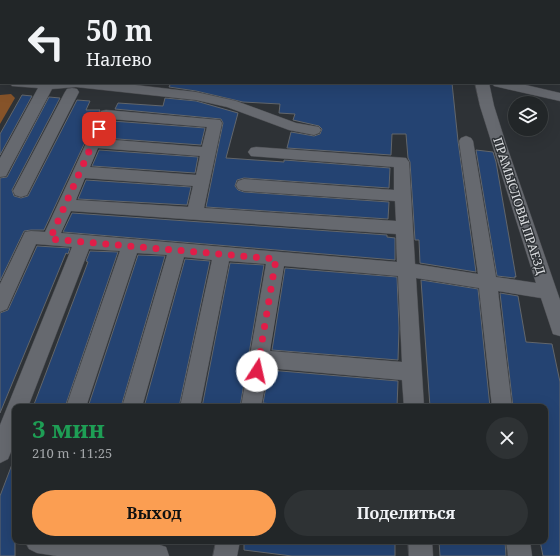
<!DOCTYPE html>
<html lang="ru">
<meta charset="utf-8">
<style>
body{margin:0;font-family:"Noto Serif",serif;background:#2e3234;color:#f1f3f6;height:100vh;display:flex;flex-direction:column;font-size:15px;white-space:nowrap}
*{box-sizing:border-box;margin:0}
p{font-size:13px;color:#a2a5a8}
.icon{flex:none;width:22px;height:22px;fill:none;stroke:currentColor;stroke-width:2;stroke-linecap:round;stroke-linejoin:round}
.map{position:relative;flex:1;overflow:hidden}
.sheet{position:absolute;left:12px;top:404px;width:536px;height:140px;display:flex;flex-direction:column;background:#222628;border-radius:8px;box-shadow:0 4px 16px #0002,0 0 0 1px #3f4345}
.sheet>*{flex:none}
.banner{position:absolute;left:0px;top:0px;width:560px;height:84px;box-shadow:0 4px 16px #0002,0 0 0 1px #3f4345;background:#222628;color:#f1f3f6;overflow:hidden}
.controls{position:absolute;left:508px;top:96px;display:grid;gap:8px}
.controls a{display:grid;place-items:center;width:40px;height:40px;border-radius:50%;background:#222628;box-shadow:0 4px 16px #0002,0 0 0 1px #3f4345;font-size:20px}
.pin{position:absolute;display:grid;place-items:center;width:34px;height:34px;color:#fff;margin:-17px;border-radius:8px;box-shadow:0 2px 6px #0006}
.me{position:absolute;width:44px;margin:-22px;rotate:10deg;stroke-linejoin:round;filter:drop-shadow(0 0 3px #0008)}
.turn{display:flex;align-items:center;gap:14px;height:84px;padding:0 20px;font-size:18px}
.turn .icon{width:52px;height:52px;stroke-width:2.5}
.turn b{display:block;font-size:28px;line-height:34px}
.round{display:grid;place-items:center;flex:none;width:42px;height:42px;border-radius:21px;background:#2e3234}
.overview{display:flex;align-items:center;justify-content:space-between;height:68px;padding:0 20px}
h1{font-size:24px;font-weight:700;line-height:30px;color:#1e9e55}
.action{display:flex;gap:8px;margin-top:auto;padding:8px 20px}
.action a{flex:1;height:46px;border-radius:24px;background:#fb9e52;color:#111;font-size:16px;font-weight:700;line-height:46px;text-align:center}
.action a+a{background:#2e3234;color:#f1f3f6}
.map>svg:first-child{display:block}
.forest{fill:#865329}
.building{fill:#244372;stroke:#62666b}
.lines{fill:none;stroke-linecap:round;stroke-linejoin:round}
.minor-casing{stroke:#4b4d51;stroke-width:1}
.minor{fill:#66696f;fill-rule:evenodd}
.route{stroke:#e11d48;stroke-width:7;stroke-dasharray:0 12.6}
.labels{text-anchor:middle;stroke-width:3;stroke-linejoin:round;paint-order:stroke}
.street-label{font-size:12px;fill:#dee0e3;stroke:#2e3236}
</style>
<div class="map">
<svg width="560" height="556" viewBox="0 0 560 556">
<rect width="100%" height="100%" fill="#2e3236"/>
<path class="forest" d="M 11,94 L 15,98 L 0,124 L 0,95 Z"/>
<path class="building" d="M 171,83 L 452,83 L 458,141 L 476,272 L 420,263 L 419,240 L 415,240 L 410,162 L 408,158 L 406,134 L 392,134 L 391,155 L 287,148 L 291,132 L 314,136 L 320,134 L 322,129 L 319,126 L 293,120 L 295,114 L 279,113 L 280,104 L 243,102 L 196,91 L 169,87 Z
M 22,95 L 32,96 L 0,155 L 0,134 Z
M 49,97 L 60,98 L 12,190 L 14,196 L 21,198 L 28,196 L 77,100 L 90,101 L 86,110 L 100,110 L 44,230 L 31,230 L 24,231 L 0,281 L 0,178 L 7,177 Z
M 165,98 L 196,101 L 238,113 L 226,158 L 284,162 L 284,160 L 390,168 L 389,188 L 244,178 L 237,180 L 235,186 L 238,190 L 244,192 L 389,202 L 388,219 L 206,207 L 223,123 L 221,119 L 115,109 L 118,103 L 163,106 Z
M 112,121 L 205,128 L 201,145 L 104,138 Z
M 99,150 L 198,157 L 195,173 L 92,166 Z
M 476,150 L 493,152 L 496,162 L 516,277 L 515,276 L 515,278 L 497,276 Z
M 86,180 L 191,187 L 187,205 L 78,199 Z
M 72,213 L 387,235 L 387,237 L 395,238 L 395,260 L 63,232 Z
M 37,246 L 70,248 L 68,254 L 66,253 L 0,413 L 0,313 L 8,310 Z
M 90,251 L 118,252 L 65,407 L 33,407 L 88,262 L 86,261 Z
M 138,255 L 165,256 L 121,407 L 88,407 Z
M 185,259 L 210,261 L 179,407 L 144,407 Z
M 230,263 L 264,265 L 240,407 L 202,407 Z
M 285,268 L 397,277 L 399,328 L 398,360 L 272,350 Z
M 421,280 L 478,289 L 490,407 L 430,407 Z
M 500,293 L 518,296 L 526,342 L 552,344 L 560,382 L 560,556 L 543,556 L 540,541 L 545,541 L 545,407 L 513,407 Z
M 269,370 L 398,381 L 397,407 L 298,407 L 263,403 Z
M 14,459 L 15,460 L 15,556 L 0,556 L 0,496 Z
M 244,541 L 395,541 L 395,556 L 292,556 L 244,550 Z
M 439,541 L 505,541 L 506,556 L 440,556 Z"/>
<g class="lines">
<defs>
<path id="minor" d="M 126,0 L 138,0 L 138,1 L 126,1 Z
M 451,0 L 463,0 L 463,1 L 451,1 Z
M 477,0 L 489,0 L 489,1 L 477,1 Z
M 0,65 L 1,65 L 0,75 Z
M 10,83 L 118,83 L 196,92 L 236,101 L 296,123 L 319,127 L 321,130 L 319,133 L 314,135 L 289,130 L 227,107 L 196,100 L 76,87 L 52,89 L 8,172 L 6,176 L 0,177 L 0,158 L 38,88 L 12,86 Z
M 475,83 L 489,83 L 494,106 L 506,144 L 560,300 L 560,336 L 553,334 L 541,298 L 498,291 L 512,407 L 492,407 L 479,288 L 416,278 L 424,407 L 404,407 L 402,380 L 268,368 L 261,407 L 241,407 L 266,264 L 229,261 L 200,407 L 180,407 L 212,260 L 184,257 L 142,407 L 122,407 L 167,255 L 137,253 L 86,407 L 66,407 L 120,251 L 89,249 L 28,407 L 15,407 L 15,442 L 8,459 L 0,463 L 0,425 L 72,247 L 36,244 L 7,309 L 0,312 L 0,284 L 25,232 L 31,231 L 45,232 L 101,111 L 106,110 L 220,120 L 222,123 L 204,208 L 396,221 L 395,201 L 244,191 L 238,189 L 236,185 L 238,181 L 244,179 L 394,190 L 394,167 L 251,156 L 248,152 L 251,148 L 256,147 L 406,158 L 409,162 L 415,264 L 478,274 L 459,141 L 461,138 L 466,136 L 471,138 L 473,141 L 496,277 L 536,283 L 480,106 ZM 111,119 L 207,127 L 202,147 L 102,139 ZM 98,148 L 200,156 L 196,175 L 90,167 ZM 85,178 L 193,186 L 188,207 L 76,200 ZM 71,211 L 396,234 L 397,262 L 61,233 ZM 284,266 L 398,276 L 402,362 L 270,351 Z
M 492,83 L 517,83 L 560,93 L 560,101 L 494,86 Z
M 72,88 L 77,89 L 79,92 L 29,191 L 27,195 L 21,197 L 15,195 L 13,191 L 65,92 L 67,89 Z
M 25,541 L 130,541 L 157,544 L 166,547 L 169,556 L 57,556 L 37,553 L 29,549 Z
M 216,541 L 240,541 L 237,556 L 213,556 Z
M 408,541 L 432,541 L 433,556 L 409,556 Z
M 506,541 L 530,541 L 532,556 L 508,556 Z"/>
</defs>
<use href="#minor" class="minor-casing"/>
<use href="#minor" class="minor"/>
</g>
<g class="lines">
<path class="route" d="M 99,129 L 50,239 L 276,259 L 257,371"/>
</g>
<g class="labels">
<g class="street-label">
<text transform="translate(519 206) rotate(72)" y="4">ПРАМЫСЛОВЫ ПРАЕЗД</text>
</g>
</g>
</svg>
<div class="controls">
<a><svg class="icon" aria-label="layers" viewBox="0 0 24 24"><path d="M12 4l9 5-9 5-9-5zM3 14l9 5 9-5"/></svg></a>
</div>
<div class="pin" style="left:99px;top:129px;background:#d93025"><svg class="icon" aria-label="arrive" viewBox="0 0 24 24"><path d="M6 21V4h12l-3 4 3 4H6"/></svg></div>
<svg class="me" style="left:257px;top:371px" viewBox="-20 -20 40 40"><circle r="19" fill="#fff"/><path d="M0-13L10 11 0 6-10 11z" fill="#e11d48"/></svg>
<div class="banner">
<div class="turn"><svg class="icon" aria-label="left" viewBox="0 0 24 24"><path d="M17 20v-9H6M10 6l-5 5 5 5"/></svg><div><b>50 m</b>Налево</div></div>
</div>
<section class="sheet">
<div class="overview"><div><h1>3 мин</h1><p>210 m · 11:25</p></div><a class="round"><svg class="icon" aria-label="close" viewBox="0 0 24 24"><path d="M6 6l12 12M18 6L6 18"/></svg></a></div>
<div class="action"><a>Выход</a><a>Поделиться</a></div>
</section>
</div>
